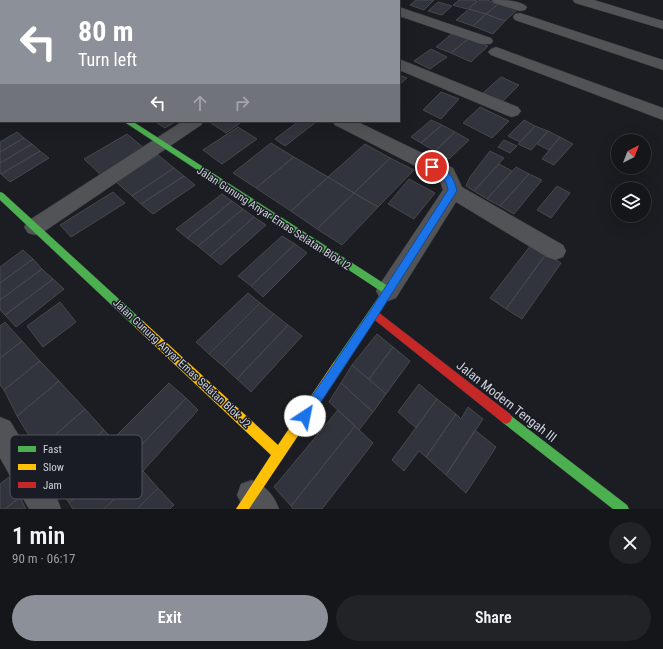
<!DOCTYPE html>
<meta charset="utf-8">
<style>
body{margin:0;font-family:"Roboto Condensed",sans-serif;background:#222327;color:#f1f3f6;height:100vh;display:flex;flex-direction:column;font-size:15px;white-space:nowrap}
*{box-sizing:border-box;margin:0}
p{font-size:13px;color:#9d9fa2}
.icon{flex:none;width:22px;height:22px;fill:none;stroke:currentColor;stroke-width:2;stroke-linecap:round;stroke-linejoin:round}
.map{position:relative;height:509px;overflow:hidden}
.drawer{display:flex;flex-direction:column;background:#15161a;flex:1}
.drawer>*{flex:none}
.hud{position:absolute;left:0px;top:0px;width:400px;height:122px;box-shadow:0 4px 16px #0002,0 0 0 1px #343539;background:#8c9099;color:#fff;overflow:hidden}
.needle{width:26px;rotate:42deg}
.buttons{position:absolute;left:611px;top:134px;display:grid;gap:8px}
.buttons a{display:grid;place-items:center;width:40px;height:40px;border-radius:50%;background:#15161a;box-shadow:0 4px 16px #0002,0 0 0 1px #343539;font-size:20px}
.pin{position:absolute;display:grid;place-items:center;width:34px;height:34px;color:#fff;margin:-17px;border:2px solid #fff;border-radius:50%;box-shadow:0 1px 4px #0007}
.me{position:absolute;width:44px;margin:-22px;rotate:34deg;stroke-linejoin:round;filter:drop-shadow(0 0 3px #0008)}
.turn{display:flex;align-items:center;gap:14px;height:84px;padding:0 12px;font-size:18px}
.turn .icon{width:52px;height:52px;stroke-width:2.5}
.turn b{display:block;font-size:28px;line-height:34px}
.lanes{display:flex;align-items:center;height:38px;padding:0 12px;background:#0003;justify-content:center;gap:20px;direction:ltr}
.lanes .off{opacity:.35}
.round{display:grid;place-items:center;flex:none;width:42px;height:42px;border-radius:21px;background:#222327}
.head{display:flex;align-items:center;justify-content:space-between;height:68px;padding:0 12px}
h1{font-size:24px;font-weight:600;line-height:30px}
.button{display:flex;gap:8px;margin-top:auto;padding:8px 12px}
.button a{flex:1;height:46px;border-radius:24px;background:#8c9099;color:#fff;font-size:16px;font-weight:600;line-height:46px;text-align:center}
.button a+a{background:#222327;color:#f1f3f6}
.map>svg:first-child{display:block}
.building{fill:#31343c;stroke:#47484d}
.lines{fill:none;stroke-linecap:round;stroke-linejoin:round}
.street-casing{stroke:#37383c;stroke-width:1}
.fast-casing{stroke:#37383c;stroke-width:1}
.slow-casing{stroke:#37383c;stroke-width:1}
.jam-casing{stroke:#37383c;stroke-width:1}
.street{fill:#525357;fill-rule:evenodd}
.fast{fill:#4caf50;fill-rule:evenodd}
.slow{fill:#ffc107;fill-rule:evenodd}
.jam{fill:#c62828;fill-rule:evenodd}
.route{fill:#1a73e8;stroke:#114b97}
.labels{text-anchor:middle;stroke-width:3;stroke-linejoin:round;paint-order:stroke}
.street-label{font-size:11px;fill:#cfd2d8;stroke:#191c25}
.near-street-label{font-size:13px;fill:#cfd2d8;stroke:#191c25}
.key{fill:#191c25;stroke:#50535b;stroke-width:1}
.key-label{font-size:11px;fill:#cfd2d8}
</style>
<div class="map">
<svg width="663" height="509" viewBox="0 0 663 509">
<rect width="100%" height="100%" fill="#1c1d22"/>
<path class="building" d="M 416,0 L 434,0 L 424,10 L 410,5 Z
M 459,0 L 474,0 L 477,1 L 467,9 L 453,5 Z
M 479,0 L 487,0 L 498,4 L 486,14 L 469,9 Z
M 438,2 L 452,6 L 442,15 L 428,11 Z
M 498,4 L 517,10 L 505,21 L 486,14 Z
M 469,9 L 486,14 L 473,26 L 456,20 Z
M 486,14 L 505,21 L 493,34 L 473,26 Z
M 454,32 L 469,38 L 451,53 L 436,47 Z
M 469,38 L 488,46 L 471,62 L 451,53 Z
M 431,49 L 447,57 L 430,69 L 414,61 Z
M 399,75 L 407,78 L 399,85 Z
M 501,77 L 519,85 L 502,102 L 483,93 Z
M 441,92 L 459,99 L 441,119 L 423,110 Z
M 480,107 L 509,121 L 492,138 L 463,123 Z
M 431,120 L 442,125 L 421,143 L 411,137 Z
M 524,120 L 535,126 L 520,142 L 508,136 Z
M 154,121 L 177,121 L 165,128 Z
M 208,121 L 243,121 L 226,133 Z
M 299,121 L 316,122 L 285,146 L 275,139 Z
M 442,125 L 455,132 L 435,151 L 421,143 Z
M 535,126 L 548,131 L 531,150 L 518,144 Z
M 238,127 L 257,139 L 222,164 L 203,150 Z
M 548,131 L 560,137 L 549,150 L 537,144 Z
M 17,132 L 24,138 L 0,152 L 0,142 Z
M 455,132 L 469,140 L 449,159 L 435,151 Z
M 127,134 L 144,148 L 101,175 L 84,159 Z
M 560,137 L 573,144 L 554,165 L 542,159 Z
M 24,138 L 32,144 L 0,163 L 0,152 Z
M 504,140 L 517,146 L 510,153 L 498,147 Z
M 271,143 L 294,157 L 256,188 L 233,173 Z
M 32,144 L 40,151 L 1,174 L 0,173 L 0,163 Z
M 365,144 L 390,158 L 354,193 L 328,177 Z
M 40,151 L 49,158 L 10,182 L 1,174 Z
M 490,151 L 504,158 L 474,191 L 466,186 L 470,177 Z
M 158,155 L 174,168 L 132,196 L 116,182 Z
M 294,157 L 328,177 L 291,211 L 256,188 Z
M 390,158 L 414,170 L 378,207 L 354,193 Z
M 499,164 L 512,171 L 487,199 L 474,191 Z
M 516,167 L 529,174 L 500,206 L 487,199 Z
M 174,168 L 184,176 L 141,204 L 132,196 Z
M 529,174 L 542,180 L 514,214 L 500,206 Z
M 184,176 L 195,185 L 153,214 L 141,204 Z
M 328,177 L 354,193 L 317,229 L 291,211 Z
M 409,179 L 435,193 L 414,219 L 388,204 Z
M 557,186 L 570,193 L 551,218 L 537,210 Z
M 113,192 L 125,203 L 71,237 L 60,225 Z
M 354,193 L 378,207 L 342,245 L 317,229 Z
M 222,194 L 232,201 L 187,238 L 176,229 Z
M 232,201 L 243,209 L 198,246 L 187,238 Z
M 243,209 L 254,217 L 210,256 L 198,246 Z
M 254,217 L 266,225 L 221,265 L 210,256 Z
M 282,236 L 295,244 L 251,286 L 238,276 Z
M 295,244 L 307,253 L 263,297 L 251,286 Z
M 531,245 L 546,254 L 506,309 L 490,298 Z
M 23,250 L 33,259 L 0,283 L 0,267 Z
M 546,254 L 561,263 L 522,319 L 506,309 Z
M 33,259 L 42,269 L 0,300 L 0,283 Z
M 42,269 L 53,279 L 5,315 L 0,310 L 0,300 Z
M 53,279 L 64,289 L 16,327 L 5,315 Z
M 248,293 L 260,303 L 209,354 L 196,342 Z
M 60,302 L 76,322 L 43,347 L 27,326 Z
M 260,303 L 274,314 L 223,366 L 209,354 Z
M 274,314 L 288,325 L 237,379 L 223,366 Z
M 5,322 L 22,341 L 0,358 L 0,326 Z
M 288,325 L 302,336 L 251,392 L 237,379 Z
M 377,334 L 393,347 L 369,379 L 352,365 Z
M 22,341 L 40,361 L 4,390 L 0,385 L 0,358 Z
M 393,347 L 410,361 L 386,394 L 369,379 Z
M 40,361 L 59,381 L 17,416 L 4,390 Z
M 352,365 L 386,394 L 373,412 L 341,383 Z
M 59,381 L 85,409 L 38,450 L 17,416 Z
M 169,383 L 186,398 L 130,457 L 113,439 Z
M 341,383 L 373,412 L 359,430 L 329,402 Z
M 419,384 L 437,399 L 416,428 L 398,412 Z
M 186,398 L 198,410 L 143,471 L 130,457 Z
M 437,399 L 456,414 L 426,457 L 419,451 L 404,471 L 392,460 Z
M 468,407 L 483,419 L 446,475 L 426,457 L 456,414 L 461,419 Z
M 85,409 L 104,430 L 53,475 L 38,450 Z
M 338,410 L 355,426 L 291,506 L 274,487 Z
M 355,426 L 373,443 L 322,509 L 293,509 L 291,506 Z
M 104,430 L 124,451 L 69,503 L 53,475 Z
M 475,430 L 496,447 L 466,493 L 446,475 Z
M 124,451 L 143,471 L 104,509 L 73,509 L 69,503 Z
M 143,471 L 158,488 L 137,509 L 104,509 Z
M 9,477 L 20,497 L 5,509 L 0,509 L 0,484 Z
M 158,488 L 174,505 L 170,509 L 137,509 Z
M 20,497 L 26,509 L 5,509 Z"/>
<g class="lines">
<defs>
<path id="street" d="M 19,0 L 35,0 L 18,1 Z
M 189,0 L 204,0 L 205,1 L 190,1 Z
M 255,0 L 270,0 L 254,1 Z
M 271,0 L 288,0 L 289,1 L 272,1 Z
M 346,0 L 360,0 L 345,1 Z
M 362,0 L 378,0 L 379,1 L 363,1 Z
M 492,0 C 503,0 520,0 527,7 L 525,10 L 520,11 L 494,3 Z
M 573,0 L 594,0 L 663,21 L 663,29 L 575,3 Z
M 0,7 L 1,7 L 0,16 Z
M 399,7 L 491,38 L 493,41 L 491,44 L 481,44 L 399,16 Z
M 520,13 L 663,60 L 663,70 L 515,20 L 513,17 L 515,14 Z
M 496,47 L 663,108 L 663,120 L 491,55 L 488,52 L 491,49 Z
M 1,55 L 1,65 L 0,66 L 0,56 Z
M 399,59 L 518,107 L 521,111 L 518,115 L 512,117 L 506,115 L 399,70 Z
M 183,121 L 204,121 L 201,125 L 42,233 L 35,235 L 28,233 L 24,227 L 28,221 Z
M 332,121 L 356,121 L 453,168 L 462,187 L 563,245 L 566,251 L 563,257 L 555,260 L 547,257 L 456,202 L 396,298 L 388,301 L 380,298 L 376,291 L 380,284 L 443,190 L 439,178 L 335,125 Z
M 0,417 L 10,421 L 57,498 L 61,509 L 29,509 L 0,458 Z
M 252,480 C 266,486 274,495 279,509 L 244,509 L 237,495 L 241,484 Z"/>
<path id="fast" d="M 123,121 L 132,121 L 391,288 L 393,291 L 391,294 L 342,370 L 338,371 L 334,370 L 333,366 L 334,362 L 382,292 Z
M 0,192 L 3,193 L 144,322 L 145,325 L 144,328 L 140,330 L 136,328 L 0,200 Z
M 506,412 L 627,505 L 629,509 L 613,509 L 502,422 L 500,418 L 502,414 Z"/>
<path id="slow" d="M 140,320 L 144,322 L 278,445 L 334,362 L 338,361 L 342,362 L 343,366 L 342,370 L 249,509 L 236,509 L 271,455 L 136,328 L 135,325 L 136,322 Z"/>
<path id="jam" d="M 374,309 L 510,414 L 512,418 L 510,422 L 506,424 L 502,422 L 371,317 L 369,314 L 371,311 Z"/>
</defs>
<use href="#street" class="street-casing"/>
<use href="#fast" class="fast-casing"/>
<use href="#slow" class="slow-casing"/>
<use href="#jam" class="jam-casing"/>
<use href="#street" class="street"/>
<use href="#fast" class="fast"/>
<use href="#slow" class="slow"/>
<use href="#jam" class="jam"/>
</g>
<path class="route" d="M 432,164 C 447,169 454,176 457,191 L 377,317 L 309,420 L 305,421 L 301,420 L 300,416 L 301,412 L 370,311 L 448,190 C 446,178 441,175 430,169 L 430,165 Z"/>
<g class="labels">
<g class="street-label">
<text transform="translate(274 218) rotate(33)" y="4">Jalan Gunung Anyar Emas Selatan Blok I2</text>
<text transform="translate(182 363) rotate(43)" y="4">Jalan Gunung Anyar Emas Selatan Blok J2</text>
</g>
<g class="near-street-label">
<text transform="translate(507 401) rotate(38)" y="5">Jalan Modern Tengah III</text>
</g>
</g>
<rect x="10" y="435" width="132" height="64" rx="6" class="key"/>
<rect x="18" y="446" width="18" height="6" fill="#4caf50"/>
<rect x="18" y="464" width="18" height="6" fill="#ffc107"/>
<rect x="18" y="482" width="18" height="6" fill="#c62828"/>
<g class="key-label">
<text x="43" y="453">Fast</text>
<text x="43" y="471">Slow</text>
<text x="43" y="489">Jam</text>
</g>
</svg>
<div class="buttons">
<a><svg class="needle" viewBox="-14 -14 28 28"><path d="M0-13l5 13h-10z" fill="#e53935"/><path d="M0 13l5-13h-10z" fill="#9d9fa2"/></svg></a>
<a><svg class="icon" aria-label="layers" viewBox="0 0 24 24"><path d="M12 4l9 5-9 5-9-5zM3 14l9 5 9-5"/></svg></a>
</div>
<div class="pin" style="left:432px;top:167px;background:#d93025"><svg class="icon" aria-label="arrive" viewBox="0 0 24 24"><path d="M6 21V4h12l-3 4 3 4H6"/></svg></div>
<svg class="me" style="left:305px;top:416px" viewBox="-20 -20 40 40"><circle r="19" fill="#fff"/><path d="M0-13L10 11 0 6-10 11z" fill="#1a73e8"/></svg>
<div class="hud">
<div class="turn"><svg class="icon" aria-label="left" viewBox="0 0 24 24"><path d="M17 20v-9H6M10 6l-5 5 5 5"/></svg><div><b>80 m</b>Turn left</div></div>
<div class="lanes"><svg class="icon" aria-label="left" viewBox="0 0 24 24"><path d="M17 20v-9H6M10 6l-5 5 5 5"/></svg><svg class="icon off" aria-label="ahead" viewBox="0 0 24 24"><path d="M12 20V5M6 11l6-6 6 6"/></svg><svg class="icon off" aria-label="right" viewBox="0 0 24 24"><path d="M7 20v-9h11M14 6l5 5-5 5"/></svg></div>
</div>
</div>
<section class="drawer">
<div class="head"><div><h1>1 min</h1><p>90 m · 06:17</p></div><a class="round"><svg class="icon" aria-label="close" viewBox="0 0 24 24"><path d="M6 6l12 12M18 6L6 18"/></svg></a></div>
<div class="button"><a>Exit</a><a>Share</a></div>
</section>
